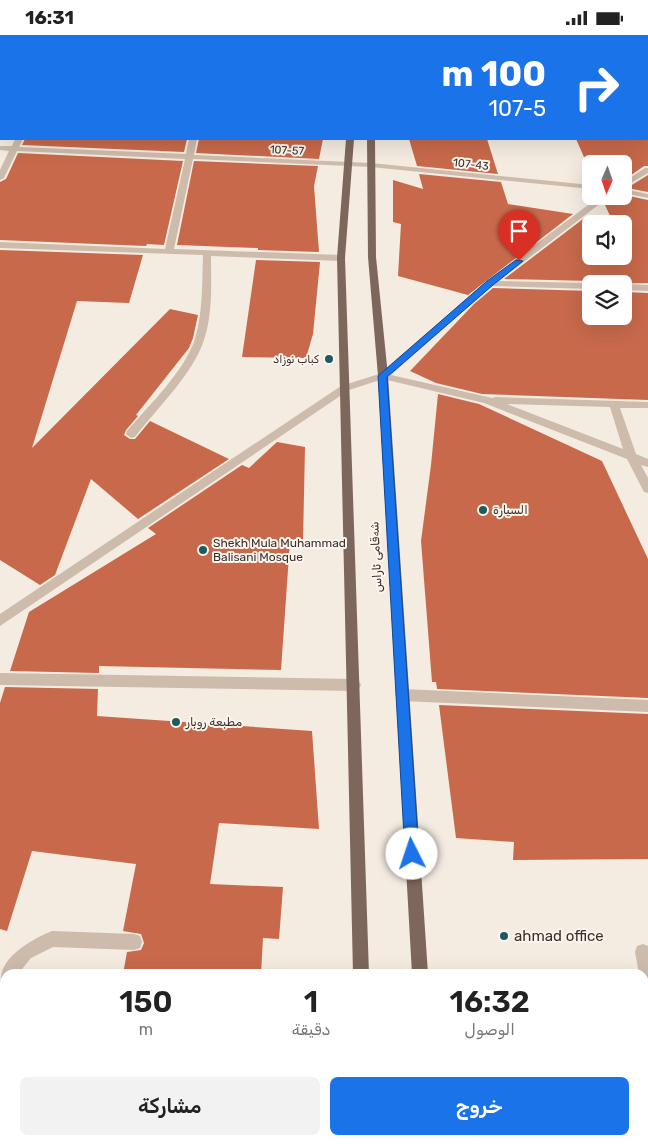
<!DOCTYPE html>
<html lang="ar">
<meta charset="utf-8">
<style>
body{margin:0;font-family:Rubik,"Noto Naskh Arabic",sans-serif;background:#f2f2f2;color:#222;direction:rtl;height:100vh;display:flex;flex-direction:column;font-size:19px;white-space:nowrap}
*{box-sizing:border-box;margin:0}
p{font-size:16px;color:#767676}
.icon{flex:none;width:28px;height:28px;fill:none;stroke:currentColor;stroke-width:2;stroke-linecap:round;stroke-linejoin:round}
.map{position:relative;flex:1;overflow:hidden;direction:ltr}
.details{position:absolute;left:0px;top:934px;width:649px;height:176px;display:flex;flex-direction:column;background:#fff;border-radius:15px 15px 0 0;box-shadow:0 5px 20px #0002;direction:rtl}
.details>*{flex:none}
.hud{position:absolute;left:0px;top:0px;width:649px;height:105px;box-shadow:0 5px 20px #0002;direction:rtl;background:#1a73e8;color:#fff;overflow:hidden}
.needle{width:32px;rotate:182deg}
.tools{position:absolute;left:582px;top:120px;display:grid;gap:10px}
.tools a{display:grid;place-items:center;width:50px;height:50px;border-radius:8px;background:#fff;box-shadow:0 5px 20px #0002;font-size:25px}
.pin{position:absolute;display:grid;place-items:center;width:42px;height:42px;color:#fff;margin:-51px -21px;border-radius:50% 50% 50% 0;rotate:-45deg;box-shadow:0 0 5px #0007}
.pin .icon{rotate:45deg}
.me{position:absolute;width:55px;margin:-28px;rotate:356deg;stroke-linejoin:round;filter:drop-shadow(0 0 4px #0008)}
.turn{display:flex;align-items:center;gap:18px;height:105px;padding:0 20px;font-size:22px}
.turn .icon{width:65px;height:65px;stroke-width:2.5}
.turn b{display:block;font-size:35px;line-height:42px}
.eta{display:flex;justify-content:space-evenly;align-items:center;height:85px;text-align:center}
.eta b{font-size:30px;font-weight:600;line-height:35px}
.cta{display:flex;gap:10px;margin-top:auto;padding:10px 20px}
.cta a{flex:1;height:58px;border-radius:8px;background:#1a73e8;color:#fff;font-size:20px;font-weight:600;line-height:58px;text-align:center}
.cta a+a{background:#f2f2f2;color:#222}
.status{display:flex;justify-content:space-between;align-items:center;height:35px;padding:0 25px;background:#fff;direction:ltr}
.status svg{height:14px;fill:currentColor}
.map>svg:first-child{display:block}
.building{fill:#c8694b;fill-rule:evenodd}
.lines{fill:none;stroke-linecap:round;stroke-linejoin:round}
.minor{fill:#cdbbac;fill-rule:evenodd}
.primary{fill:#7d675c;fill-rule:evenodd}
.route{fill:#1a73e8;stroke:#114b97}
.poi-dot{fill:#1f5a5e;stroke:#fbf5ee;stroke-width:2}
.labels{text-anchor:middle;stroke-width:4;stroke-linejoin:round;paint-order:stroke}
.far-street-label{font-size:11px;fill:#3b302b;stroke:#fbf5ee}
.far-poi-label{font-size:11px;fill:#3b302b;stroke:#fbf5ee;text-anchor:end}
.poi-label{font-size:12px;fill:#3b302b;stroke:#fbf5ee;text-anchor:start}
.street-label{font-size:12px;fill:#3b302b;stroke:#fbf5ee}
.near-poi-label{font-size:15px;fill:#3b302b;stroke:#fbf5ee;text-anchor:start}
</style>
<div class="status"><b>16:31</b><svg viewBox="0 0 49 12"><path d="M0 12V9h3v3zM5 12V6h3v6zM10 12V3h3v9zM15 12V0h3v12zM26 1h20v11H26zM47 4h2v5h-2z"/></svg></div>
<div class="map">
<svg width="648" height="1109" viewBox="0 0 648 1109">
<rect width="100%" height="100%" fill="#f4ebe1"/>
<path class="building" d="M 25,104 L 187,104 L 184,117 L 22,110 Z
M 199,104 L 323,104 L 319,124 L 196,118 Z
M 409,104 L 487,104 L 498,139 L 417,131 Z
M 576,104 L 648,104 L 648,131 L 644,131 L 624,145 L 624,129 L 591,129 L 591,138 Z
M 18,118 L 183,126 L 164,210 L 147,209 L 146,211 L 0,205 L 0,147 L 6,144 Z
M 194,126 L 318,131 L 314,151 L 319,217 L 258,215 L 258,213 L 177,210 Z
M 419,139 L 501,147 L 508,169 L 573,179 L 468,260 L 398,241 L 401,189 L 393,187 L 393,145 L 423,154 Z
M 648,140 L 648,157 L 627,153 Z
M 624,160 L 648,165 L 648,248 L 595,249 L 591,246 L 504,244 L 587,181 L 612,185 L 604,168 L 612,161 ZM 591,189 L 624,189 L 624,221 L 591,221 Z
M 0,215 L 143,220 L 129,268 L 77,266 L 32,413 L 170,274 L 198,280 L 193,303 L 189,313 L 136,380 L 138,381 L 126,395 L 124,400 L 130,404 L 135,404 L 150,386 L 229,424 L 138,484 L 91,444 L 55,540 L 40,550 L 0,525 Z
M 256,225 L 320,227 L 313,299 L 306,323 L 242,322 Z
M 493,253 L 591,256 L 591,281 L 624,281 L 624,257 L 648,258 L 648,365 L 482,359 L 436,348 L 410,336 L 474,269 Z
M 438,359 L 479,369 L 602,426 L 648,524 L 648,663 L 437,654 L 436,647 L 432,647 L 421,506 L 431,430 Z
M 277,407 L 305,412 L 303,506 L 290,506 L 281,635 L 99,631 L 99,638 L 10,636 L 29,577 L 156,499 L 148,493 L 242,430 L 249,433 Z
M 5,652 L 98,654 L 97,681 L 312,696 L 319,794 L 219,788 L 210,849 L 283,852 L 279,904 L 263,903 L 261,939 L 123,939 L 127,917 L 141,915 L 144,908 L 141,899 L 123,896 L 136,829 L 32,816 L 7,896 L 0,894 L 0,668 Z
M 439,670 L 648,679 L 648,824 L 513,825 L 514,807 L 456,803 Z"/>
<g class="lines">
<path class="minor" d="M 7,0 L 100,0 L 100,1 L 8,1 Z
M 156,0 L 162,0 L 162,1 L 156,1 Z
M 15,104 L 23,104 L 19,112 L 186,119 L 189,104 L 197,104 L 194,120 L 371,128 L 591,150 L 591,154 L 371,132 L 193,124 L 174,214 L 341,220 L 345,223 L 341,226 L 211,221 C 211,248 213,278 204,305 C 193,339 157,373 135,402 L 131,403 L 126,399 L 127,396 C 149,370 184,337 195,304 C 203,277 202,248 203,220 L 0,213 L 0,207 L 165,214 L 185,124 L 17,116 L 4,143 L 0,145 L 0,135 L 9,116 L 0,115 L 0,111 L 12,111 Z
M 645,133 L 648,133 L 648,138 L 624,152 L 624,147 Z
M 624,154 L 648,159 L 648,163 L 624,158 Z
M 600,161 L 610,161 L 499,246 L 591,248 L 593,249 L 591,249 L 591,254 L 492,251 L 391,340 L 492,363 L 496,362 L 648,367 L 648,373 L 620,373 L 636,419 L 648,424 L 648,432 L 641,430 L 648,443 L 648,458 L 644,457 L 627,424 L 484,368 L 383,344 L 349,355 L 0,591 L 0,579 L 341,351 L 379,339 L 487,246 ZM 507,369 L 610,372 L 623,414 Z
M 624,249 L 648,250 L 648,256 L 624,255 Z
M 0,638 L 354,644 L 359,646 L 361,650 L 359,654 L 354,656 L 0,650 Z
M 402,654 L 648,665 L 648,677 L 402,666 L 397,664 L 395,660 L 397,656 Z
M 52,896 L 134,899 L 140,901 L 142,907 L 140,913 L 134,915 L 53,912 L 31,923 L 18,939 L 5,939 L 5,947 L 1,945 C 0,921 35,903 52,896 Z
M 643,909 L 648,911 L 648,949 L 644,948 L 644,939 L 639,939 L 635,917 L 637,911 Z"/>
<path class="primary" d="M 0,39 L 1,39 L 1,43 L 0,43 Z
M 0,53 L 1,53 L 1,57 L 0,57 Z
M 346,104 L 354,104 L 345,223 L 369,939 L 353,939 L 337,223 Z
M 367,104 L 375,104 L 376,222 L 388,341 L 428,939 L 412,939 L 378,341 L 368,222 Z
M 355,1105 L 373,1105 L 374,1109 L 356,1109 Z
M 422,1105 L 440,1105 L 440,1109 L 422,1109 Z"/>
</g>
<path class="route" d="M 516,225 L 523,226 L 493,250 L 387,342 L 419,819 L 417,824 L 412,826 L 407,824 L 405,819 L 378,341 L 487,246 Z"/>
<g class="poi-dot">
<circle cx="329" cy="324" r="5"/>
<circle cx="483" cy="475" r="5"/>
<circle cx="203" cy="515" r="5"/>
<circle cx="176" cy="687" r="5"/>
<circle cx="504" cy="901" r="5"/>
</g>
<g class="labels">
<g class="far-street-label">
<text transform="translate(287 115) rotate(3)" y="4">107-57</text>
<text transform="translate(471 129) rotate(6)" y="4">107-43</text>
</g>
<g class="far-poi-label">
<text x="319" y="328">كباب نوزاد</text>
</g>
<g class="poi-label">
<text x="493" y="479">السيارة</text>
<text x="213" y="512">Shekh Mula Muhammad<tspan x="213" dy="14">Balisani Mosque</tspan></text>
<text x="186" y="691">مطبعة روبار</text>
</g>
<g class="street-label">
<text transform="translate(376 522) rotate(-93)" y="4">شەقامی ئاراس</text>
</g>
<g class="near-poi-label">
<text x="514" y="906">ahmad office</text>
</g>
</g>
</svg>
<div class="tools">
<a><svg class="needle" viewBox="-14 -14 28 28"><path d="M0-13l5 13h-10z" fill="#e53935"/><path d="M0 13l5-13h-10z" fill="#767676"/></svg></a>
<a><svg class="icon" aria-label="sound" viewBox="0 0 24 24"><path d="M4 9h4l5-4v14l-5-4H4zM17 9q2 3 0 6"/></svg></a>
<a><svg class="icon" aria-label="layers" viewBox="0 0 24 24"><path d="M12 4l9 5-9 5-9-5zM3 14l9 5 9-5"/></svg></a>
</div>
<div class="pin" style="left:519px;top:226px;background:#d93025"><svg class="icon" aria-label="arrive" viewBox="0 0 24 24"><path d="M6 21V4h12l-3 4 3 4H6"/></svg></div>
<svg class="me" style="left:412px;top:819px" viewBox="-20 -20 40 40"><circle r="19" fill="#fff"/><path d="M0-13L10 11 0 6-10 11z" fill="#1a73e8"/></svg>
<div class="hud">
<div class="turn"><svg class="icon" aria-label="right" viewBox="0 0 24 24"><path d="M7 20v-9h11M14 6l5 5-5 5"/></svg><div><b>100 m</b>107-5</div></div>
</div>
<section class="details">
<div class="eta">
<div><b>16:32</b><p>الوصول</p></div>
<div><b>1</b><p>دقيقة</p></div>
<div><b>150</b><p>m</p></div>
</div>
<div class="cta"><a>خروج</a><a>مشاركة</a></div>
</section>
</div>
